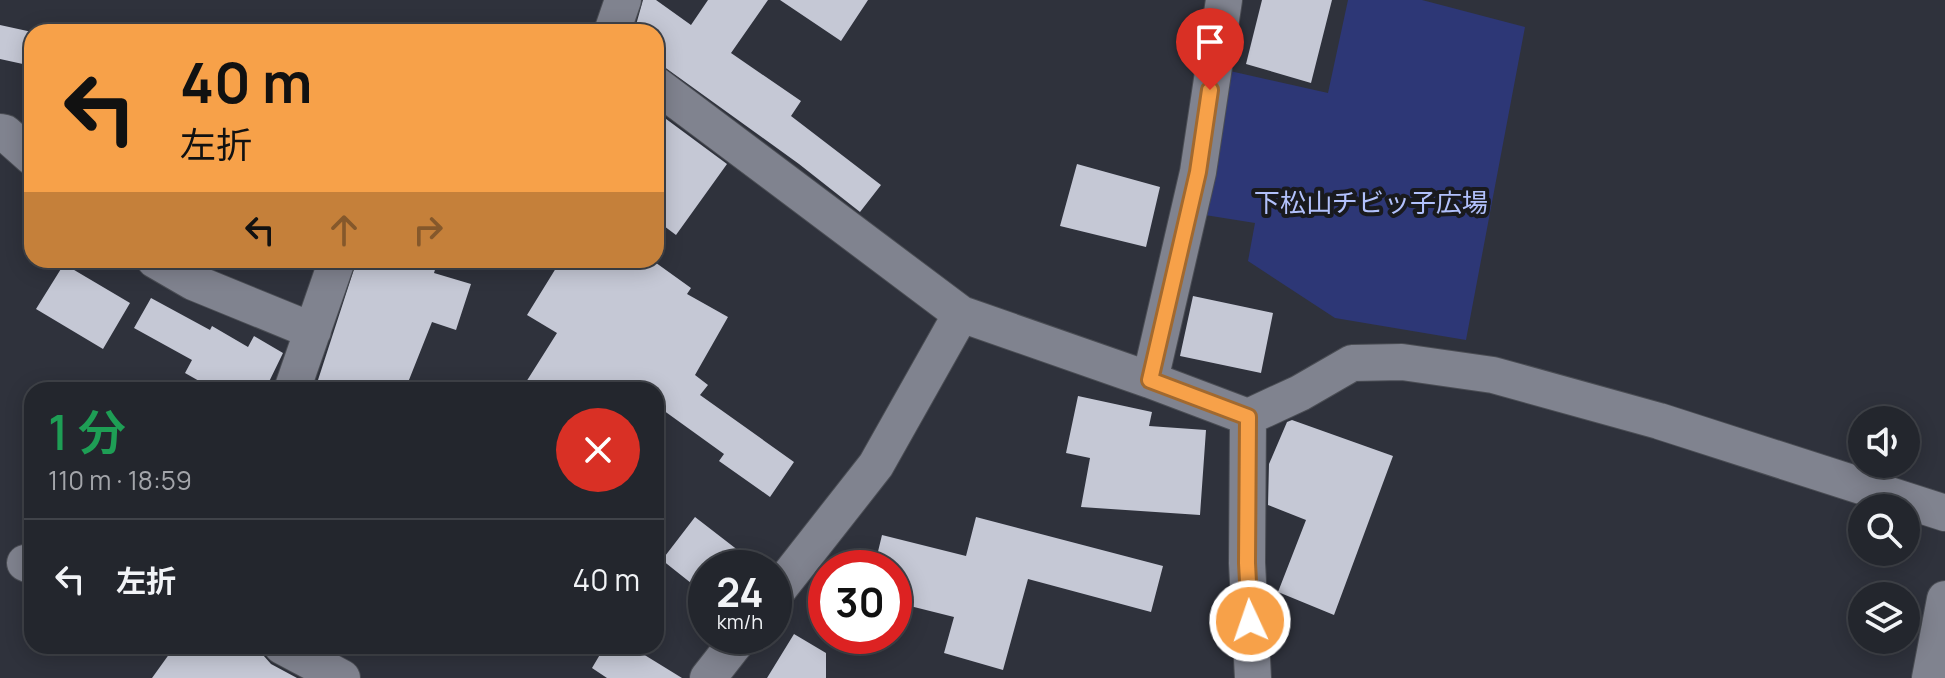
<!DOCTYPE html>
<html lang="ja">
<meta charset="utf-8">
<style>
body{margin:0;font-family:Manrope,"Noto Sans JP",sans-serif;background:#2b2e35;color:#f1f3f6;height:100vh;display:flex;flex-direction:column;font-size:30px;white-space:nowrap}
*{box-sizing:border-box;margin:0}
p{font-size:26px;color:#a3a5aa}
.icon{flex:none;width:44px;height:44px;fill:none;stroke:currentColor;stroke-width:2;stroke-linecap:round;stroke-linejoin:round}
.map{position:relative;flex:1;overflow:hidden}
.panel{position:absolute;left:24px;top:382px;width:640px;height:272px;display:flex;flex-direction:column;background:#23262d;border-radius:24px;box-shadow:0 4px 20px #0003,0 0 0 2px #404349}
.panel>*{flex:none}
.top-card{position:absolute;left:24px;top:24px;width:640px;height:244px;border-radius:24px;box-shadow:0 4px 20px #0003,0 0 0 2px #404349;background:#f7a149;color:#111;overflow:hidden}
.buttons{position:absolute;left:1848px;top:406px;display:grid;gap:16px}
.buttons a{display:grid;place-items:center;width:72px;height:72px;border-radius:50%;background:#23262d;box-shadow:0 4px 20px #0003,0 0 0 2px #404349;font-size:40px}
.speed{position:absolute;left:688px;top:550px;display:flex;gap:16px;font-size:40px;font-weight:700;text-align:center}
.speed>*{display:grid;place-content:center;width:104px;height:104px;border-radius:50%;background:#23262d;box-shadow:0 4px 20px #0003,0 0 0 2px #404349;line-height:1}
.speed small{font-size:20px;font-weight:400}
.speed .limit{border:12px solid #d22;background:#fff;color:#111}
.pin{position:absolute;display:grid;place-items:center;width:68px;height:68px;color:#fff;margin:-82px -34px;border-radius:50% 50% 50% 0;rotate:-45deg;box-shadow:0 0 8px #0007}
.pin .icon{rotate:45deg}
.me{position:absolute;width:88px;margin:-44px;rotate:357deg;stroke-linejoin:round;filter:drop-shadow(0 0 6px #0008)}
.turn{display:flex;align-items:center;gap:28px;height:168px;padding:0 24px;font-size:36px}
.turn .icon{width:104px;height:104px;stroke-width:2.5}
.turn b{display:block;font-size:56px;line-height:68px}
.lanes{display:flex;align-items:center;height:76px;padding:0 24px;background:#0003;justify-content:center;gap:40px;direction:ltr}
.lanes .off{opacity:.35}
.round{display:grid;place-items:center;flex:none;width:84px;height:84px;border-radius:42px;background:#2b2e35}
.overview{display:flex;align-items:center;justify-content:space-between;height:136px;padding:0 24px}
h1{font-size:48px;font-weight:600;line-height:60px;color:#1e9e55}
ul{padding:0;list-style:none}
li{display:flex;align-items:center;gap:24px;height:120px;padding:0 24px;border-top:2px solid #404349}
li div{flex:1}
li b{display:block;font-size:30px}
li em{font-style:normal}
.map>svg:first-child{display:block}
.green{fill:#2d3776}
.building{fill:#c5c8d5}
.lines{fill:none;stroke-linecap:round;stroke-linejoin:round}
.street-casing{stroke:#4a4d54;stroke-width:38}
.street{stroke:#80838f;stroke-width:36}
.route-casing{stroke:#a1692f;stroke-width:20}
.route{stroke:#f7a149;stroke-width:14}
.labels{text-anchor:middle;stroke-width:8;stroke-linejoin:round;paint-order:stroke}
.park-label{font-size:26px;fill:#b2c1fb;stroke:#191a1e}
</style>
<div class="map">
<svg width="1945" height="678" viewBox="0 0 1945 678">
<rect width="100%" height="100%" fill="#2f323c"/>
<path class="green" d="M 1348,0 L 1422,0 L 1525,27 L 1466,340 L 1335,318 L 1248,261 L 1255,223 L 1205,215 L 1230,71 L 1328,93 Z"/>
<path class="building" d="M 643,0 L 656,0 L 691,25 L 708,0 L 768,0 L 731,53 L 801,101 L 791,116 L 881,185 L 860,212 L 799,164 L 656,61 L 656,32 L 634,32 Z
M 780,0 L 868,0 L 841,41 Z
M 1262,0 L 1332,0 L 1311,83 L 1246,64 Z
M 0,25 L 32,32 L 32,66 L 0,59 Z
M 658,113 L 727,164 L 676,235 L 656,220 Z
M 1077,164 L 1160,187 L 1146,247 L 1060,226 Z
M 357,260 L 438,260 L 434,273 L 471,284 L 456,330 L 432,322 L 405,390 L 342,390 L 318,380 Z
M 561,260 L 652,260 L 691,288 L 687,294 L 728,317 L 695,375 L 708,385 L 700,395 L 794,462 L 770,497 L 719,461 L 724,454 L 656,405 L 656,390 L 521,390 L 557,333 L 527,315 Z
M 64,264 L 130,303 L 103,349 L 36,309 Z
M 1193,296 L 1273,313 L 1261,373 L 1180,356 Z
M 151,298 L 210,330 L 212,326 L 248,347 L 254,336 L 283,353 L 265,390 L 215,390 L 185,373 L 192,360 L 134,328 Z
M 1078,396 L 1152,412 L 1149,426 L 1206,430 L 1200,515 L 1081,507 L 1090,458 L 1066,453 Z
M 1292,420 L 1393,456 L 1334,615 L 1278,592 L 1306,520 L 1268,505 L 1269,464 L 1287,422 Z
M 695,517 L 761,568 L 706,568 L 706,595 L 662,560 Z
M 976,517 L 1163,566 L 1151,612 L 1028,579 L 1003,670 L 944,653 L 954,617 L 894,602 L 894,568 L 874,568 L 882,535 L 966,556 Z
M 794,634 L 826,653 L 826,678 L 767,678 Z
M 175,646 L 255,646 L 271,664 L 297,678 L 152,678 Z
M 605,646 L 630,646 L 682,678 L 607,678 L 592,668 Z"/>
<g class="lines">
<defs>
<path id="street" d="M 612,32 L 623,0
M 656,85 L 961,314 L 1150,380 L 1248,417 L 1300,393 L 1352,363 L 1402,362 L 1493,375 L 1659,421 L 1945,513
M 0,132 L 5,133 L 32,157
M 155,260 L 193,282 L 313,331
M 1150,380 L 1198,172 L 1224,0
M 292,390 L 337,260
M 1248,417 L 1247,563 L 1253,678
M 25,563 L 32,566
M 774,595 L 876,465 L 961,314
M 282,646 L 342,678
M 708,678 L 741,636
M 1930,678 L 1945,599"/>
</defs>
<use href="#street" class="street-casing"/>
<use href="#street" class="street"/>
</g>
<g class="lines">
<defs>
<path id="route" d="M 1210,90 L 1198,172 L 1150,380 L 1248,417 L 1247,563 L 1250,621"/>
</defs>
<use href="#route" class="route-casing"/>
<use href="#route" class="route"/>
</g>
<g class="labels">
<g class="park-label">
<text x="1371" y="212">下松山チビッ子広場</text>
</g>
</g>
</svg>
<div class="buttons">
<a><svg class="icon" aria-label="sound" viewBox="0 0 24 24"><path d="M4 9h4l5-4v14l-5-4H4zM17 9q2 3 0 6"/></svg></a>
<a><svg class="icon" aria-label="search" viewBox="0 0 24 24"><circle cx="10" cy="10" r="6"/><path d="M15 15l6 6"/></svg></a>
<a><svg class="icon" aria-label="layers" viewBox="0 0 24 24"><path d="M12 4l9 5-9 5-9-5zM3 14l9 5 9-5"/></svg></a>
</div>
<div class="speed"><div>24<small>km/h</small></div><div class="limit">30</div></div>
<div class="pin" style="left:1210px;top:90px;background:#d93025"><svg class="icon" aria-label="arrive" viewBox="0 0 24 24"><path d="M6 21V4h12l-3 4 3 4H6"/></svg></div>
<svg class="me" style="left:1250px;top:621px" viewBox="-20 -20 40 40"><circle r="17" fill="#f7a149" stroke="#fff" stroke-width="3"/><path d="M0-11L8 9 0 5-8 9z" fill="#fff"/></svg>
<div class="top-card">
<div class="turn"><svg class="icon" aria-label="left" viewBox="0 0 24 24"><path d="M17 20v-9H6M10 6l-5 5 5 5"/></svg><div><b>40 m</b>左折</div></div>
<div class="lanes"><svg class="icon" aria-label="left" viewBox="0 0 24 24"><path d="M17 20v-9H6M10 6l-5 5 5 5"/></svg><svg class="icon off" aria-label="ahead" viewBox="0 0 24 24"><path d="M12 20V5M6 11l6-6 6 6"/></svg><svg class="icon off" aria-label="right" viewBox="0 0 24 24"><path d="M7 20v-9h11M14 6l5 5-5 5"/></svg></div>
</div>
<section class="panel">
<div class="overview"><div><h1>1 分</h1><p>110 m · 18:59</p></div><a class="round" style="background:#d93025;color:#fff"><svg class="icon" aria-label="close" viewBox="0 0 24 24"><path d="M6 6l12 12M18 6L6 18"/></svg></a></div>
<ul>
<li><svg class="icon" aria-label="left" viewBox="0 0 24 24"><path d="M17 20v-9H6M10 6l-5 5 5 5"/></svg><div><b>左折</b></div><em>40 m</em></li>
</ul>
</section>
</div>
